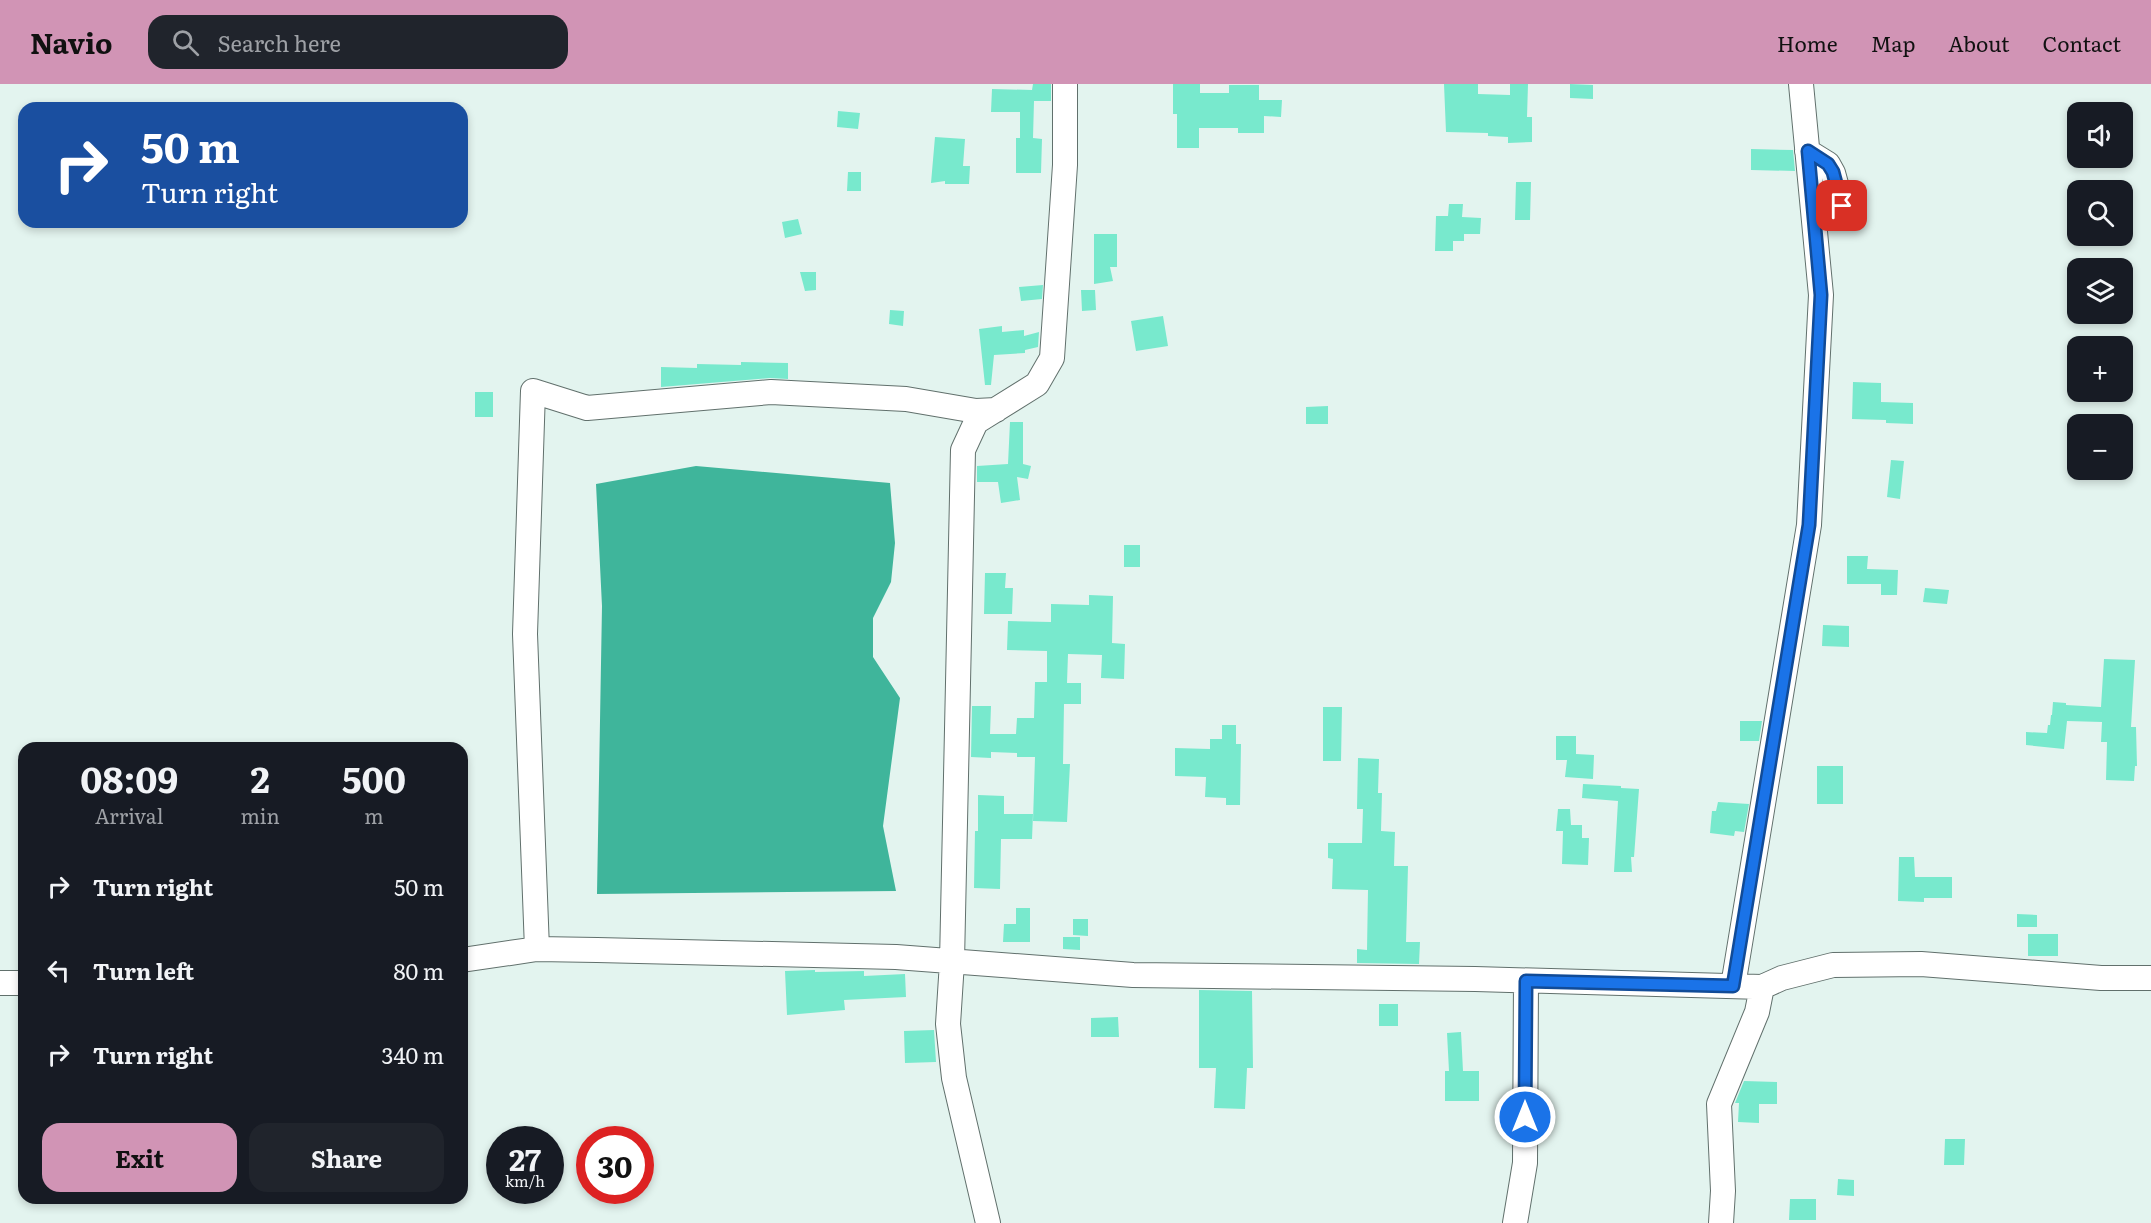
<!DOCTYPE html>
<meta charset="utf-8">
<style>
body{margin:0;font-family:Literata,serif;background:#20242c;color:#f1f3f6;height:100vh;display:flex;flex-direction:column;font-size:22px;white-space:nowrap}
*{box-sizing:border-box;margin:0}
p{font-size:20px;color:#9ea1a6}
.icon{flex:none;width:33px;height:33px;fill:none;stroke:currentColor;stroke-width:2;stroke-linecap:round;stroke-linejoin:round}
.map{position:relative;flex:1;overflow:hidden}
.details{position:absolute;left:18px;top:658px;width:450px;height:462px;display:flex;flex-direction:column;background:#171b24;border-radius:18px;box-shadow:0 3px 9px #0003}
.details>*{flex:none}
.hud{position:absolute;left:18px;top:18px;width:450px;height:126px;border-radius:18px;box-shadow:0 3px 9px #0003;background:#1a4fa0;color:#fff;overflow:hidden}
.tools{position:absolute;left:2067px;top:18px;display:grid;gap:12px}
.tools a{display:grid;place-items:center;width:66px;height:66px;border-radius:12px;background:#171b24;box-shadow:0 3px 9px #0003;font-size:30px}
.speed{position:absolute;left:486px;top:1042px;display:flex;gap:12px;font-size:30px;font-weight:700;text-align:center}
.speed>*{display:grid;place-content:center;width:78px;height:78px;border-radius:50%;background:#171b24;box-shadow:0 3px 9px #0003;line-height:1}
.speed small{font-size:15px;font-weight:400}
.speed .limit{border:9px solid #d22;background:#fff;color:#111}
.pin{position:absolute;display:grid;place-items:center;width:51px;height:51px;color:#fff;margin:-26px;border-radius:12px;box-shadow:0 3px 9px #0006}
.me{position:absolute;width:66px;margin:-33px;rotate:0deg;stroke-linejoin:round;filter:drop-shadow(0 0 4px #0008)}
.turn{display:flex;align-items:center;gap:21px;height:126px;padding:0 24px;font-size:27px}
.turn .icon{width:78px;height:78px;stroke-width:2.5}
.turn b{display:block;font-size:42px;line-height:51px}
.eta{display:flex;justify-content:space-evenly;align-items:center;height:102px;text-align:center}
.eta b{font-size:36px;font-weight:700;line-height:42px}
.button{display:flex;gap:12px;margin-top:auto;padding:12px 24px}
.button a{flex:1;height:69px;border-radius:18px;background:#d194b5;color:#111;font-size:24px;font-weight:700;line-height:69px;text-align:center}
.button a+a{background:#20242c;color:#f1f3f6}
ul{padding:0;list-style:none}
li{display:flex;align-items:center;gap:18px;height:84px;padding:0 24px}
li div{flex:1}
li b{display:block;font-size:22px}
li em{font-style:normal}
header{display:flex;align-items:center;gap:36px;box-sizing:border-box;height:84px;padding:0 30px;background:#d194b5;color:#111}
header strong{font-size:28px}
nav{display:flex;gap:33px;margin-inline-start:auto;font-size:21px}
.search{width:420px;height:54px;background:#20242c;display:flex;align-items:center;gap:15px;box-sizing:border-box;padding:0 21px;border-radius:18px;color:#9ea1a6;font-size:22px}
.map>svg:first-child{display:block}
.water{fill:#3fb59b}
.building{fill:#78e9cd}
.lines{fill:none;stroke-linecap:round;stroke-linejoin:round}
.minor-casing{stroke:#61706c;stroke-width:26}
.minor{stroke:#fff;stroke-width:24}
.route-casing{stroke:#114b97;stroke-width:15}
.route{stroke:#1a73e8;stroke-width:10}
</style>
<header>
<strong>Navio</strong>
<div class="search"><svg class="icon" aria-label="search" viewBox="0 0 24 24"><circle cx="10" cy="10" r="6"/><path d="M15 15l6 6"/></svg>Search here</div>
<nav><a>Home</a><a>Map</a><a>About</a><a>Contact</a></nav>
</header>
<div class="map">
<svg width="2151" height="1139" viewBox="0 0 2151 1139">
<rect width="100%" height="100%" fill="#e3f4ef"/>
<path class="water" d="M 696,382 L 890,399 L 895,459 L 891,498 L 873,534 L 873,573 L 900,614 L 883,742 L 896,807 L 597,810 L 602,522 L 596,400 Z"/>
<path class="building" d="M 1033,0 L 1051,0 L 1051,17 L 1034,17 L 1033,54 L 1042,55 L 1041,89 L 1016,89 L 1016,54 L 1020,54 L 1020,28 L 991,28 L 992,5 L 1032,6 Z
M 1173,0 L 1200,0 L 1200,9 L 1229,9 L 1229,1 L 1259,1 L 1259,16 L 1282,16 L 1281,33 L 1264,32 L 1264,49 L 1238,49 L 1238,44 L 1199,44 L 1199,64 L 1177,64 L 1177,30 L 1173,30 Z
M 1444,0 L 1478,0 L 1478,10 L 1510,11 L 1510,0 L 1528,0 L 1527,33 L 1532,33 L 1532,58 L 1508,59 L 1508,53 L 1488,52 L 1488,49 L 1446,48 Z
M 1570,0 L 1593,1 L 1593,15 L 1570,14 Z
M 838,27 L 860,29 L 858,45 L 837,43 Z
M 935,53 L 965,55 L 963,82 L 970,82 L 969,100 L 945,100 L 945,97 L 931,99 Z
M 1751,65 L 1793,66 L 1795,87 L 1751,86 Z
M 848,88 L 861,88 L 861,107 L 847,107 Z
M 1516,98 L 1531,98 L 1530,136 L 1515,136 Z
M 1449,120 L 1463,120 L 1462,133 L 1481,134 L 1480,150 L 1464,150 L 1464,157 L 1453,157 L 1453,167 L 1435,167 L 1436,132 L 1448,132 Z
M 798,135 L 802,150 L 785,154 L 782,138 Z
M 1094,150 L 1117,150 L 1117,183 L 1110,183 L 1113,197 L 1094,200 Z
M 800,188 L 816,188 L 816,206 L 805,207 Z
M 1043,201 L 1042,215 L 1021,217 L 1019,203 Z
M 1081,206 L 1095,206 L 1096,226 L 1082,227 Z
M 890,226 L 904,227 L 903,242 L 889,240 Z
M 1163,232 L 1168,262 L 1136,267 L 1131,237 Z
M 1002,242 L 1002,248 L 1024,246 L 1024,252 L 1039,248 L 1038,263 L 1025,266 L 1025,269 L 994,271 L 991,301 L 985,301 L 979,245 Z
M 741,278 L 788,279 L 788,295 L 770,294 L 661,303 L 661,283 L 697,284 L 697,280 L 741,281 Z
M 1853,298 L 1881,299 L 1881,318 L 1913,319 L 1913,340 L 1886,339 L 1886,336 L 1852,335 Z
M 475,308 L 493,308 L 493,333 L 475,333 Z
M 1328,322 L 1328,340 L 1306,340 L 1306,323 Z
M 1010,338 L 1023,338 L 1023,380 L 1031,382 L 1028,395 L 1017,393 L 1020,416 L 1001,419 L 998,398 L 977,398 L 977,382 L 1008,380 Z
M 1891,376 L 1904,377 L 1900,415 L 1887,413 Z
M 1124,461 L 1140,461 L 1140,483 L 1124,483 Z
M 1847,472 L 1868,472 L 1867,485 L 1898,486 L 1897,511 L 1881,511 L 1881,500 L 1847,500 Z
M 985,489 L 1006,489 L 1005,504 L 1013,504 L 1012,530 L 984,530 Z
M 1925,504 L 1949,506 L 1947,520 L 1923,518 Z
M 1089,511 L 1113,512 L 1112,559 L 1125,560 L 1124,595 L 1101,594 L 1102,571 L 1068,570 L 1067,599 L 1081,599 L 1081,620 L 1064,620 L 1063,680 L 1070,680 L 1067,738 L 1033,737 L 1035,673 L 1017,673 L 1017,669 L 991,668 L 991,674 L 971,673 L 972,622 L 991,622 L 990,650 L 1016,650 L 1017,634 L 1034,634 L 1035,598 L 1047,598 L 1047,567 L 1007,566 L 1008,537 L 1051,538 L 1051,520 L 1089,521 Z
M 1823,541 L 1849,542 L 1849,563 L 1822,562 Z
M 2104,575 L 2135,576 L 2131,643 L 2136,643 L 2137,682 L 2135,682 L 2134,697 L 2106,696 L 2107,658 L 2101,658 L 2102,638 L 2067,637 L 2064,665 L 2026,661 L 2026,648 L 2047,649 L 2048,641 L 2050,641 L 2051,631 L 2052,631 L 2053,618 L 2066,619 L 2066,621 L 2101,623 Z
M 1323,623 L 1342,623 L 1341,677 L 1323,677 Z
M 1740,637 L 1762,637 L 1759,657 L 1740,657 Z
M 1222,641 L 1236,641 L 1236,660 L 1241,660 L 1240,721 L 1226,721 L 1226,714 L 1205,713 L 1206,693 L 1175,692 L 1175,664 L 1210,665 L 1210,655 L 1222,655 Z
M 1556,652 L 1576,652 L 1576,670 L 1594,671 L 1593,695 L 1565,693 L 1567,676 L 1556,676 Z
M 1358,674 L 1379,675 L 1378,709 L 1382,709 L 1381,747 L 1395,748 L 1394,782 L 1408,782 L 1406,858 L 1420,858 L 1419,880 L 1357,879 L 1357,865 L 1367,866 L 1368,806 L 1332,805 L 1333,775 L 1328,774 L 1328,759 L 1362,759 L 1363,725 L 1357,725 Z
M 1817,682 L 1843,682 L 1843,720 L 1817,720 Z
M 1583,700 L 1621,702 L 1621,704 L 1639,705 L 1634,773 L 1631,773 L 1632,788 L 1614,788 L 1618,717 L 1582,714 Z
M 978,711 L 1004,712 L 1004,730 L 1033,730 L 1032,755 L 1001,755 L 1000,805 L 974,804 L 975,747 L 978,747 Z
M 1718,718 L 1749,720 L 1744,748 L 1735,747 L 1734,752 L 1710,749 L 1712,727 L 1716,727 Z
M 1558,725 L 1570,725 L 1571,741 L 1582,741 L 1582,754 L 1589,754 L 1588,781 L 1562,780 L 1563,747 L 1556,747 Z
M 1899,773 L 1914,773 L 1915,793 L 1952,793 L 1952,814 L 1924,814 L 1924,818 L 1898,817 Z
M 1016,824 L 1030,824 L 1030,858 L 1003,858 L 1004,840 L 1016,840 Z
M 2017,830 L 2037,831 L 2037,843 L 2017,843 Z
M 1073,835 L 1088,835 L 1088,852 L 1073,851 Z
M 2028,850 L 2058,850 L 2058,872 L 2028,872 Z
M 1063,853 L 1080,853 L 1080,866 L 1063,865 Z
M 815,886 L 815,888 L 864,887 L 864,892 L 905,890 L 906,913 L 844,916 L 845,926 L 787,931 L 785,887 Z
M 1199,906 L 1252,907 L 1253,984 L 1247,984 L 1245,1025 L 1214,1024 L 1216,984 L 1199,984 Z
M 1379,920 L 1398,920 L 1398,942 L 1379,942 Z
M 1118,933 L 1119,953 L 1091,953 L 1091,934 Z
M 934,946 L 936,978 L 905,979 L 904,947 Z
M 1461,948 L 1463,987 L 1479,987 L 1479,1017 L 1445,1017 L 1445,987 L 1449,987 L 1447,949 Z
M 1744,997 L 1777,998 L 1777,1020 L 1759,1020 L 1759,1039 L 1738,1038 L 1739,1019 L 1735,1019 Z
M 1945,1055 L 1965,1055 L 1964,1081 L 1944,1081 Z
M 1838,1095 L 1854,1096 L 1854,1112 L 1837,1111 Z
M 1790,1115 L 1816,1115 L 1816,1136 L 1789,1136 Z"/>
<g class="lines">
<defs>
<path id="minor" d="M 1807,67 L 1828,80 L 1833,89 L 1842,122
M 537,865 L 525,550 L 533,307 L 587,324 L 771,308 L 906,315 L 976,327 L 996,326
M 462,876 L 537,865 L 597,866 L 896,873 L 1133,891 L 1475,895 L 1762,903
M 0,899 L 24,899
M 1733,902 L 1809,441 L 1821,211 L 1801,0
M 988,1139 L 954,994 L 948,940 L 952,878 L 963,366 L 976,338 L 1037,300 L 1052,274 L 1065,81 L 1065,0
M 1515,1139 L 1525,1079 L 1526,897
M 1721,1139 L 1723,1107 L 1719,1020 L 1757,928 L 1762,903 L 1782,894 L 1833,881 L 1921,880 L 2101,894 L 2151,894"/>
</defs>
<use href="#minor" class="minor-casing"/>
<use href="#minor" class="minor"/>
</g>
<g class="lines">
<defs>
<path id="route" d="M 1525,1033 L 1526,897 L 1733,902 L 1809,441 L 1821,211 L 1808,67 L 1828,80 L 1833,88 L 1842,122"/>
</defs>
<use href="#route" class="route-casing"/>
<use href="#route" class="route"/>
</g>
</svg>
<div class="tools">
<a><svg class="icon" aria-label="sound" viewBox="0 0 24 24"><path d="M4 9h4l5-4v14l-5-4H4zM17 9q2 3 0 6"/></svg></a>
<a><svg class="icon" aria-label="search" viewBox="0 0 24 24"><circle cx="10" cy="10" r="6"/><path d="M15 15l6 6"/></svg></a>
<a><svg class="icon" aria-label="layers" viewBox="0 0 24 24"><path d="M12 4l9 5-9 5-9-5zM3 14l9 5 9-5"/></svg></a>
<a>+</a>
<a>−</a>
</div>
<div class="speed"><div>27<small>km/h</small></div><div class="limit">30</div></div>
<div class="pin" style="left:1842px;top:122px;background:#d93025"><svg class="icon" aria-label="arrive" viewBox="0 0 24 24"><path d="M6 21V4h12l-3 4 3 4H6"/></svg></div>
<svg class="me" style="left:1525px;top:1033px" viewBox="-20 -20 40 40"><circle r="17" fill="#1a73e8" stroke="#fff" stroke-width="3"/><path d="M0-11L8 9 0 5-8 9z" fill="#fff"/></svg>
<div class="hud">
<div class="turn"><svg class="icon" aria-label="right" viewBox="0 0 24 24"><path d="M7 20v-9h11M14 6l5 5-5 5"/></svg><div><b>50 m</b>Turn right</div></div>
</div>
<section class="details">
<div class="eta">
<div><b>08:09</b><p>Arrival</p></div>
<div><b>2</b><p>min</p></div>
<div><b>500</b><p>m</p></div>
</div>
<ul>
<li><svg class="icon" aria-label="right" viewBox="0 0 24 24"><path d="M7 20v-9h11M14 6l5 5-5 5"/></svg><div><b>Turn right</b></div><em>50 m</em></li>
<li><svg class="icon" aria-label="left" viewBox="0 0 24 24"><path d="M17 20v-9H6M10 6l-5 5 5 5"/></svg><div><b>Turn left</b></div><em>80 m</em></li>
<li><svg class="icon" aria-label="right" viewBox="0 0 24 24"><path d="M7 20v-9h11M14 6l5 5-5 5"/></svg><div><b>Turn right</b></div><em>340 m</em></li>
</ul>
<div class="button"><a>Exit</a><a>Share</a></div>
</section>
</div>
